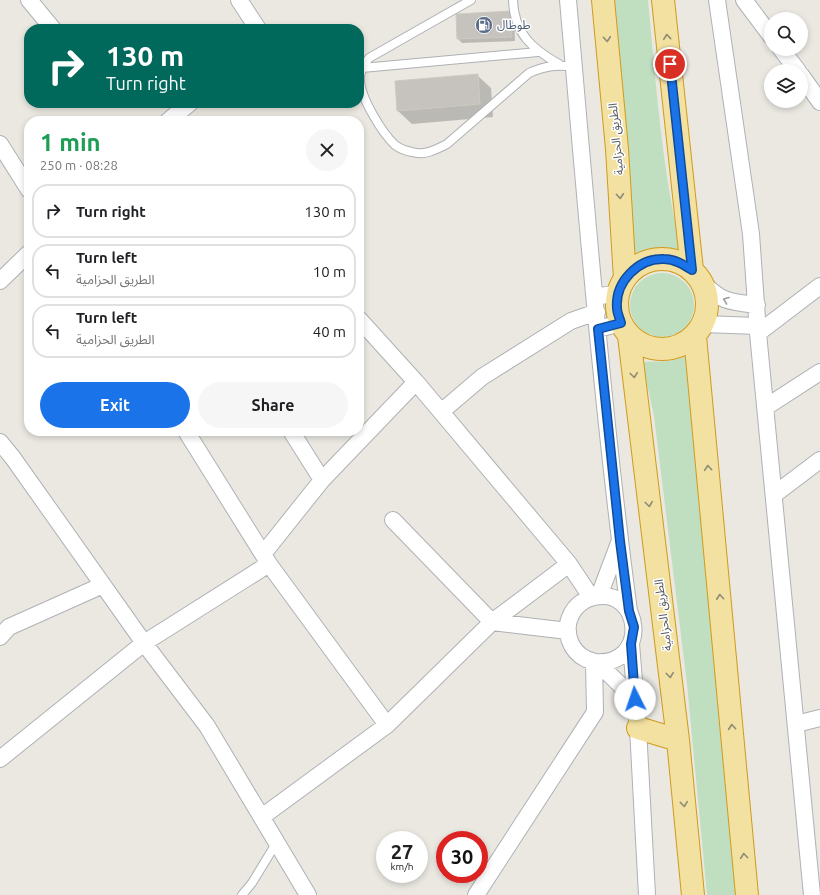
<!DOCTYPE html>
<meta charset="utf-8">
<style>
body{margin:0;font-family:Ubuntu,"Noto Sans Arabic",sans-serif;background:#f6f6f6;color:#202124;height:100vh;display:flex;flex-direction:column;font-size:15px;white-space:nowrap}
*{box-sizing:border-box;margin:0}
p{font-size:13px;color:#757577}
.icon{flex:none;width:22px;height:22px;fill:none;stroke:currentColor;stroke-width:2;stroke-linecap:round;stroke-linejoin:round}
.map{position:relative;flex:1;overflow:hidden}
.details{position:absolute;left:24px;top:116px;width:340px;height:320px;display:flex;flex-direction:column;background:#fff;border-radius:16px;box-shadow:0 2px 6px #0003}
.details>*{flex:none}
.banner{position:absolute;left:24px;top:24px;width:340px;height:84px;border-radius:16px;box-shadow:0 2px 6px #0003;background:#00695c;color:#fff;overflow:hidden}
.controls{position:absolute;left:764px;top:12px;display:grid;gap:8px}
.controls a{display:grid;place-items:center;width:44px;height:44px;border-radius:50%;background:#fff;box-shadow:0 2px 6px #0003;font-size:20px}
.speed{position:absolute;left:376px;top:831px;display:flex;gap:8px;font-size:20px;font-weight:700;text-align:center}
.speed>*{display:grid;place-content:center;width:52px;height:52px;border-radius:50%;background:#fff;box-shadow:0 2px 6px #0003;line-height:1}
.speed small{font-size:10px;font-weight:400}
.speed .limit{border:6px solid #d22;background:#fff;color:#111}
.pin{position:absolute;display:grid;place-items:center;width:34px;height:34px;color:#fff;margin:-17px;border:2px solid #fff;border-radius:50%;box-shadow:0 1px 4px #0007}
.me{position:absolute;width:44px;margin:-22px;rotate:356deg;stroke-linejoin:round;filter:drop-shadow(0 0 3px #0008)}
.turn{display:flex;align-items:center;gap:14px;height:84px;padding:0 16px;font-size:18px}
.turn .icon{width:52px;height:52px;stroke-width:2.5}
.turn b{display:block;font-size:28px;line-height:34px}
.round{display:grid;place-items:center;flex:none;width:42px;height:42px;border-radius:21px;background:#f6f6f6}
.summary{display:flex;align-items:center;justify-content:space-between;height:68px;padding:0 16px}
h1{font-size:24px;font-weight:700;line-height:30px;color:#1e9e55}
.action{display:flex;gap:8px;margin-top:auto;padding:8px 16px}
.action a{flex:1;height:46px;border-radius:24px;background:#1a73e8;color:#fff;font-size:16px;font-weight:700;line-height:46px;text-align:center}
.action a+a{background:#f6f6f6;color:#202124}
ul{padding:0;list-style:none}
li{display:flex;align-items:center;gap:12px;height:54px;margin:0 8px 6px;padding:0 8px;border:2px solid #e0e0e0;border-radius:16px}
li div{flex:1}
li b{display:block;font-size:15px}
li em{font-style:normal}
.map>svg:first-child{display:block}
.green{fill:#c0dfc0}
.shadow{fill:#0003}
.building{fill:#c6c3be;stroke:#cecac0}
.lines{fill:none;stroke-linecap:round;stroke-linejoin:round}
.service-casing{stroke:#aeb1b5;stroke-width:10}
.minor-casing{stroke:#aeb1b5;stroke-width:18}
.trunk-casing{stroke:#d19a1a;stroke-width:24}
.service{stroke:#fff;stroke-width:8}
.minor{stroke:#fff;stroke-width:16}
.trunk{stroke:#f2e1a0;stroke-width:22}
.oneway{stroke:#8f8b76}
.oneway2{stroke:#9b9da0}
.route-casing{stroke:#114b97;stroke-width:10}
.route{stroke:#1a73e8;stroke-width:7}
.labels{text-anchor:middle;stroke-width:3;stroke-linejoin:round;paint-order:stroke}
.service-label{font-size:12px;fill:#4e5e75;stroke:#fff;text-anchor:start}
.street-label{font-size:12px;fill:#595c60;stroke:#fff}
</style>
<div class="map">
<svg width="820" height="895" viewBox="0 0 820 895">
<rect width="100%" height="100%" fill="#eae8e1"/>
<path class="green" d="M 612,0 L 648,0 C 656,84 662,169 681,250 C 664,248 649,248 632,255 Z
M630 305a32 32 0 1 1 64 0a32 32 0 1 1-64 0Z
M 691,355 L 741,895 L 707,895 L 687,684 L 654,416 L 642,362 L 670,361 Z"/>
<path class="shadow" d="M 510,12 L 514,16 L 515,41 L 462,43 L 458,39 L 457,15 Z
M 477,75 L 491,88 L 493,117 L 412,124 L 398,111 Z"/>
<path class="building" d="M 510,11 L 512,37 L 457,39 L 456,14 Z
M 478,74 L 480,104 L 397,111 L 395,81 Z"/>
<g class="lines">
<defs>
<path id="service" d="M 471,0 L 369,58 C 364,65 359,72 360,81 C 361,98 382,133 395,145 C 399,148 407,151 412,152 C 425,156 437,149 447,144 L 529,73 C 545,66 557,64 574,67
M 513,0 C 514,33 532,49 559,64
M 362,68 L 538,52
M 242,895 L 252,883 L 277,842"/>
<path id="minor" d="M 29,0 L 53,29
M 239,0 L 258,29
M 568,0 C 586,204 602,408 629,611
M 717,0 L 751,234 L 758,333 L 812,895
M 744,0 L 771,36
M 781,49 L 798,71
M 801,75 L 820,102
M 168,121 L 190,103
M 0,144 L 29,190
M 0,281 L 29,253
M 702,282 C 721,302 730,302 757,305
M 595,297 L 618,293
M 359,319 L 416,382 L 569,564 L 591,597
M 704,324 L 757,326
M 598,329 L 621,323
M 758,333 L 820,286
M 766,407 L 820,372
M 441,412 L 482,377 L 571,321 L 597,312
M 186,431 L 269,564 L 387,725
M 291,431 L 322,480
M 0,442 L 13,458 L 144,643 L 207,726 L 308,895
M 775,494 L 820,460
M 393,520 L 492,622 L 568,631
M 263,554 L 322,480 L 416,382
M 599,596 L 619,543
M 0,637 L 9,627 L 103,585
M 631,644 L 638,728 L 647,895
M 594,662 C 651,667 642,586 594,597 C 584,599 575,606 571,615 C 563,631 570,651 586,659 C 589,660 592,661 595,662 C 609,672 622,688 635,699
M 796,724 L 820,718
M 0,759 L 144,643 L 269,564
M 263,816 L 387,725 L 492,622 L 569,564
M 476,895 L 595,712 L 594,662"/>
<path id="trunk" d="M 603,0 L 617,149 L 625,279
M 663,0 L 692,270
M617 304a45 45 0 1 1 90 0a45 45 0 1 1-90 0Z
M 629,336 L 678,740 L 693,895
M 695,336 L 747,895
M 638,728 L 678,740"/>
</defs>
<use href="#service" class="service-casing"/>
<use href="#minor" class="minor-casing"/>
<use href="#trunk" class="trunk-casing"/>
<use href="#service" class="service"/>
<use href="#minor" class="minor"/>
<use href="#trunk" class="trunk"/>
</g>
<defs><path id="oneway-chevron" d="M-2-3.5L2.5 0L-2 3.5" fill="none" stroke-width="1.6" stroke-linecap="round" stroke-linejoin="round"/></defs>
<g class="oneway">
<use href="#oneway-chevron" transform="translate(667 37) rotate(-96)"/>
<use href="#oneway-chevron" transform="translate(607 39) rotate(85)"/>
<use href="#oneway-chevron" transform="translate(620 196) rotate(86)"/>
<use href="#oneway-chevron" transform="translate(634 375) rotate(83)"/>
<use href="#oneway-chevron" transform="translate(708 468) rotate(-95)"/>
<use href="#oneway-chevron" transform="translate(649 504) rotate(83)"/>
<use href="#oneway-chevron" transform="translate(720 597) rotate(-95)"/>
<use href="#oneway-chevron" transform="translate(670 675) rotate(83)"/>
<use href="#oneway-chevron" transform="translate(732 727) rotate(-95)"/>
<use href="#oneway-chevron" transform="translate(684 804) rotate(84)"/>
<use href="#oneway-chevron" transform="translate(744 856) rotate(-95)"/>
</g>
<use class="oneway2" href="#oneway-chevron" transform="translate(726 300) rotate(-159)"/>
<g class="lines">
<defs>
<path id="route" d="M 635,699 L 631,644 L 634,627 L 629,611 L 620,541 L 598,329 L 621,323 C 620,319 617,313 617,308 C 615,282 638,258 664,259 C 675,259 684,265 692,270 L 670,64"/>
</defs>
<use href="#route" class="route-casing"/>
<use href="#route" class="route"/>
</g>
<defs>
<symbol id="fuel-disc" viewBox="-11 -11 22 22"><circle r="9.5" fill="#5c6f8a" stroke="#fff"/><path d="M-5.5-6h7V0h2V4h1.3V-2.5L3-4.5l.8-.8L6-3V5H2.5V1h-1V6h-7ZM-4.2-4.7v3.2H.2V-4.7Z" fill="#fff"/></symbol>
</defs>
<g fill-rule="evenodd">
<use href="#fuel-disc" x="474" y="15" width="20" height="20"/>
</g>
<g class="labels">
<g class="service-label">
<text x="497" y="29">طوطال</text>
</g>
<g class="street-label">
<text transform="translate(616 139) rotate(-95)" y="4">الطريق الحزامية</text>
<text transform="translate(663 615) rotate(-97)" y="4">الطريق الحزامية</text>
</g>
</g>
</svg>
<div class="controls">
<a><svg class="icon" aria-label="search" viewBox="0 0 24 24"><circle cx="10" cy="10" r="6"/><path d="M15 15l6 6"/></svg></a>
<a><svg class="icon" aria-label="layers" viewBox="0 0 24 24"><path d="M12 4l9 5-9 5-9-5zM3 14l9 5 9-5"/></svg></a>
</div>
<div class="speed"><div>27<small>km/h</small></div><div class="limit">30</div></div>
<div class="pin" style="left:670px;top:64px;background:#d93025"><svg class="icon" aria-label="arrive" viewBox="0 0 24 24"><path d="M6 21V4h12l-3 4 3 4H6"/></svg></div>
<svg class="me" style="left:635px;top:699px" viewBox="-20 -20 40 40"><circle r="19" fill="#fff"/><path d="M0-13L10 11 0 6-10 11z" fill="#1a73e8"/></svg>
<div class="banner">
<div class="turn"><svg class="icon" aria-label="right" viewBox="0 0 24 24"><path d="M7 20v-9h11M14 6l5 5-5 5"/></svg><div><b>130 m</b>Turn right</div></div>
</div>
<section class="details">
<div class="summary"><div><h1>1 min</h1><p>250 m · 08:28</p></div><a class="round"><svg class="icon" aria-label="close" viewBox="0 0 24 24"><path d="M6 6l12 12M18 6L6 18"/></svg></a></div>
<ul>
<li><svg class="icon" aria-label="right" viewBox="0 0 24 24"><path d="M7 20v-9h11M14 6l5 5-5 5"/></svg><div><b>Turn right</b></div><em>130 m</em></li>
<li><svg class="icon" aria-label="left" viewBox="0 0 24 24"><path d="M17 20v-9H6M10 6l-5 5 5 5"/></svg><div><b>Turn left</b><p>الطريق الحزامية</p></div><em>10 m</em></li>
<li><svg class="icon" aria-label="left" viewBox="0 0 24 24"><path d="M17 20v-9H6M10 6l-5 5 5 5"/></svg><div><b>Turn left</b><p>الطريق الحزامية</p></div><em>40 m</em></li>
</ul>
<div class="action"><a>Exit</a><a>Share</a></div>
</section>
</div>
